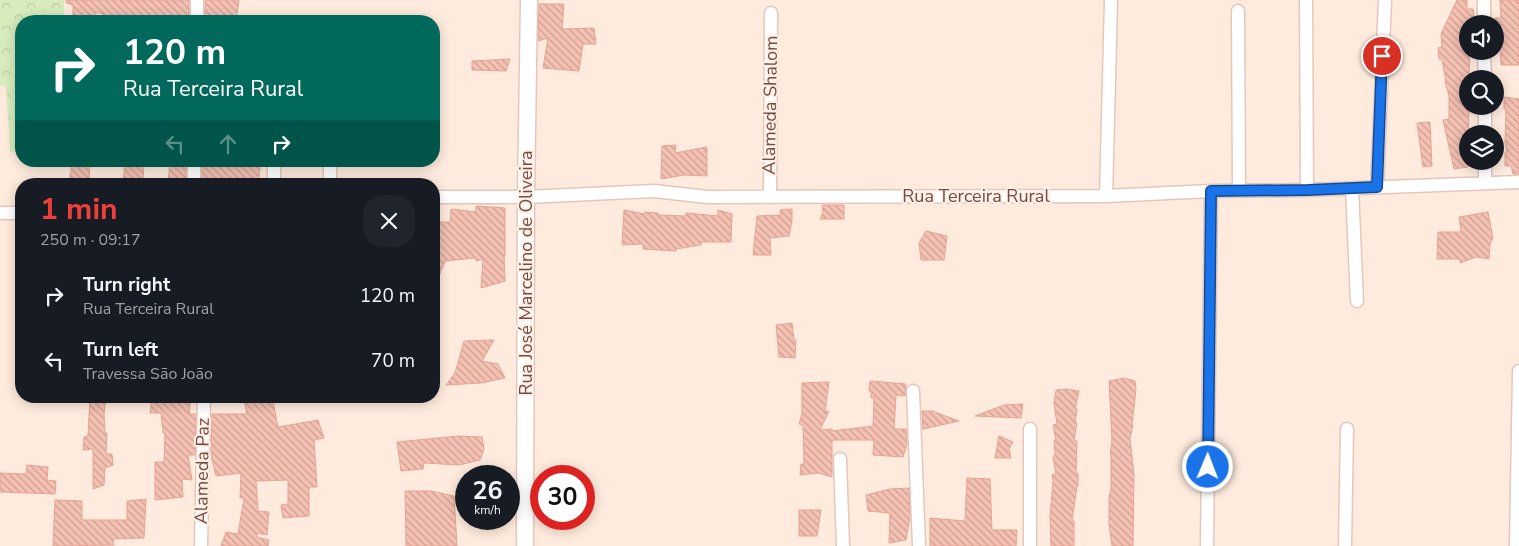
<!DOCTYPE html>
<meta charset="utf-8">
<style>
body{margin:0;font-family:"Nunito Sans",sans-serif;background:#20242c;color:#f1f3f6;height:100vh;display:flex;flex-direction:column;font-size:19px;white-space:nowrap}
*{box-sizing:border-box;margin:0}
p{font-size:16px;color:#9ea1a6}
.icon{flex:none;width:28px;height:28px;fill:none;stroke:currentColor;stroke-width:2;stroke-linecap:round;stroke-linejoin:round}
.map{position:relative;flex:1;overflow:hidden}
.details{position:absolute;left:15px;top:178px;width:425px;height:225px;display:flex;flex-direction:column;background:#171b24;border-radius:20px;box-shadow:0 2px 12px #0003}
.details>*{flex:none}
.guide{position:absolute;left:15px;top:15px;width:425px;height:152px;border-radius:20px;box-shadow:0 2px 12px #0003;background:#00695c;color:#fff;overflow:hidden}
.controls{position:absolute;left:1459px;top:15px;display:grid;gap:10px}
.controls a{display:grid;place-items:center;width:45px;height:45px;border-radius:50%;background:#171b24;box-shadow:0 2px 12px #0003;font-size:25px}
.speed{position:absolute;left:455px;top:465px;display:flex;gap:10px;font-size:25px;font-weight:700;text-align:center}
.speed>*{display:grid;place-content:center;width:65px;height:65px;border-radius:50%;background:#171b24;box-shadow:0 2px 12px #0003;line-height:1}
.speed small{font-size:12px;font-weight:400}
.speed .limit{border:8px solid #d22;background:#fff;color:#111}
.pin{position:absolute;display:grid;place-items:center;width:42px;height:42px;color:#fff;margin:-21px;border:2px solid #fff;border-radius:50%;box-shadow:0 1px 5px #0007}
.me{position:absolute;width:55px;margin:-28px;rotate:1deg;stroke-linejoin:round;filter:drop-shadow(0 0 4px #0008)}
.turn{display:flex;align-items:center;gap:18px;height:105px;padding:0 25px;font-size:22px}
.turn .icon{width:65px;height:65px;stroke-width:2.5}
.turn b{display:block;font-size:35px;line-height:42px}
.lanes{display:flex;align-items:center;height:48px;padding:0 25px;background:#0003;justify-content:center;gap:25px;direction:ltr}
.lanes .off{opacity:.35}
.round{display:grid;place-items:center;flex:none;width:52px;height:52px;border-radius:20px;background:#20242c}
.overview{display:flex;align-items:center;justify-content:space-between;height:85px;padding:0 25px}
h1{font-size:30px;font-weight:700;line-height:38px;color:#f03f3a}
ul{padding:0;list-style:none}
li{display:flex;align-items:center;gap:15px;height:65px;padding:0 25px}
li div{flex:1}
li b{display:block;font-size:19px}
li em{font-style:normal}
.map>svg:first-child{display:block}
.forest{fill:url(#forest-crowns)}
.building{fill:url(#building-back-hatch);stroke:#e8a393}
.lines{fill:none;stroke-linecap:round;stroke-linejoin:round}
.minor-casing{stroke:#e4c7bc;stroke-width:15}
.tertiary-casing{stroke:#e4c7bc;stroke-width:19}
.minor{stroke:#fff;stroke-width:12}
.tertiary{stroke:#fff;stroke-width:16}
.route-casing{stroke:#114b97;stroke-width:12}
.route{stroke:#1a73e8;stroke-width:9}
.labels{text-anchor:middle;stroke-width:4;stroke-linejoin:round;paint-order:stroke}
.street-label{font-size:18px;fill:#744c45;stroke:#fff0e5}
</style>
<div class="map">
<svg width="1519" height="546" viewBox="0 0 1519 546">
<defs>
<pattern id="forest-crowns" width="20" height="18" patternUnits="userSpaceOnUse" patternTransform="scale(1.25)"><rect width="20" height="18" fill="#d8ebbc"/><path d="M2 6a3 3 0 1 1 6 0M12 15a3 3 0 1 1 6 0" fill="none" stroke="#bdcba3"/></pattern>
<pattern id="building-back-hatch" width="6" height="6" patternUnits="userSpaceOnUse" patternTransform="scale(1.25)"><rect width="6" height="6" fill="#f4c1b3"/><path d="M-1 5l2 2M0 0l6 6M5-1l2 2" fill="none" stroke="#ca9f93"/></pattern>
</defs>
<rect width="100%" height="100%" fill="#feebdd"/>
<path class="forest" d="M 0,0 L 64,0 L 64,21 L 21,21 L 21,151 L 10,152 L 6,86 L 0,85 Z"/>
<path class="building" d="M 66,0 L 189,0 L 189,21 L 122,21 L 121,20 L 96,12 L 96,21 L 73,21 L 73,5 L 66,3 Z
M 205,0 L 239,0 L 236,21 L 205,21 Z
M 1457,0 L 1467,0 L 1467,9 L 1473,9 L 1475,24 L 1468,24 L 1468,51 L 1470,51 L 1469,76 L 1468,76 L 1468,106 L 1469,106 L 1468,167 L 1454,169 L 1443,120 L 1449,119 L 1449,96 L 1445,82 L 1446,82 L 1442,59 L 1439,59 L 1438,48 L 1442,47 L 1441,34 Z
M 1500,0 L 1519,0 L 1519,65 L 1501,65 L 1500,48 L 1495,48 L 1495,18 L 1501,18 Z
M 539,4 L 564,4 L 562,29 L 594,28 L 596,44 L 583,44 L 579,71 L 543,68 L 548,38 L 538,41 Z
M 510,59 L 506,71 L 472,70 L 472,61 Z
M 1504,97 L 1519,99 L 1519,174 L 1513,174 L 1511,166 L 1505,166 L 1505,152 L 1507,152 L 1505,143 L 1506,109 L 1504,109 Z
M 1430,122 L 1432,166 L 1423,167 L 1417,123 Z
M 676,145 L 675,153 L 707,147 L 707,176 L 684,175 L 661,179 L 662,146 Z
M 72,161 L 90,161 L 89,184 L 69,184 Z
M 125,161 L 144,161 L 143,184 L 123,184 Z
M 170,161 L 186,161 L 186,184 L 168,184 Z
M 202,161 L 261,161 L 258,184 L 202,184 Z
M 822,205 L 844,205 L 844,219 L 820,219 L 823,212 Z
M 476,206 L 505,208 L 505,256 L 504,256 L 505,281 L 481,288 L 483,259 L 476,261 L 476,258 L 445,261 L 435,287 L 434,286 L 434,222 L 450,222 L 451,209 L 476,212 Z
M 792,209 L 792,221 L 789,236 L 770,238 L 771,255 L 753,255 L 757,216 L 781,215 L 780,210 Z
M 624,210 L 645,214 L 645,212 L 658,213 L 658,215 L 686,216 L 686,213 L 718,216 L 718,210 L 732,214 L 731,242 L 701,242 L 701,245 L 676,249 L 676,251 L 643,249 L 643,244 L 622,245 Z
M 1488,212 L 1493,238 L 1490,244 L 1489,259 L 1476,257 L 1460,263 L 1460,259 L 1437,259 L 1438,232 L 1461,232 L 1459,217 Z
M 926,231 L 947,236 L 944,260 L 921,260 L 919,243 Z
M 792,323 L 794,340 L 796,340 L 795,358 L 779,357 L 776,325 Z
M 494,340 L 482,361 L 498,364 L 505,378 L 481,383 L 446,385 L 455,373 L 464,341 Z
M 1124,378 L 1135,381 L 1136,389 L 1132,425 L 1133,425 L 1130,438 L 1134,475 L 1133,546 L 1112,546 L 1109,524 L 1109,497 L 1111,489 L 1111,455 L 1110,455 L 1112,440 L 1109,381 Z
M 870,381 L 906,384 L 905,396 L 896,395 L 894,429 L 906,429 L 907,444 L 903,457 L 873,455 L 874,441 L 873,440 L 833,440 L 832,441 L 832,477 L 818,473 L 800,475 L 801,464 L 804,464 L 803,425 L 799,424 L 802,414 L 802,383 L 829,382 L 825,412 L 829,411 L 820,430 L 832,429 L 832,431 L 873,426 L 874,398 L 871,398 L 871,391 L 869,391 Z
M 1067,389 L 1079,391 L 1075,409 L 1077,409 L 1075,423 L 1077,423 L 1074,440 L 1077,441 L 1076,473 L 1078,473 L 1078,486 L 1077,486 L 1072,521 L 1074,521 L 1074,546 L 1051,546 L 1050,515 L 1053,481 L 1052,475 L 1056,474 L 1053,456 L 1055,455 L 1054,440 L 1056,440 L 1053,425 L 1057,424 L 1054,403 L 1056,390 Z
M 90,396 L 106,396 L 104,414 L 105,433 L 107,433 L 106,454 L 112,454 L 113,465 L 105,468 L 104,485 L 93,489 L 93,449 L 83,450 L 84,437 L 88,436 Z
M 152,396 L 191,396 L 189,414 L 196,414 L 195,455 L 188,455 L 192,480 L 182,479 L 183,497 L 155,500 L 155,462 L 164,462 L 165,433 L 163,433 L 161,413 L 150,413 Z
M 243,396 L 272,396 L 278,427 L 318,420 L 324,438 L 314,440 L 317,487 L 309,487 L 309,516 L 283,518 L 281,505 L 288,504 L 288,480 L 256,481 L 258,511 L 269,512 L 267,535 L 257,533 L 257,537 L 269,540 L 268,546 L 221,546 L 226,532 L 238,534 L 244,498 L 240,498 L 241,473 L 216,476 L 211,456 L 212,414 L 247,414 Z
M 1023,404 L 1021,418 L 975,416 L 1004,405 Z
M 922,411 L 932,411 L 959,421 L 923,429 Z
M 458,436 L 482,437 L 484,449 L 480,460 L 459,465 L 424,463 L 423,469 L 401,471 L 397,442 Z
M 999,436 L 1013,442 L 1009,449 L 1011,458 L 995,458 Z
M 27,465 L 48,467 L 47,480 L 56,481 L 55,494 L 0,492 L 0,473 L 26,474 Z
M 967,478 L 990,479 L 992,530 L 1017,530 L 1016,546 L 930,546 L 930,518 L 965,521 Z
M 909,488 L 910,517 L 906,540 L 889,543 L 890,513 L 868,511 L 866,495 L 890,489 Z
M 405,491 L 431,491 L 454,496 L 457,546 L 406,546 Z
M 146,499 L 144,538 L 113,539 L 114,545 L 53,546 L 55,500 L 82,501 L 82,520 L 127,520 L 127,501 Z
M 799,510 L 821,510 L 817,536 L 799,536 Z"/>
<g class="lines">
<defs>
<path id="minor" d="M 1306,0 L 1307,190
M 1484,0 L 1484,24
M 1238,11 L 1239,190
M 197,21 L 197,0
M 1484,51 L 1485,79
M 1485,106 L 1485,134
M 1485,161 L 1485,183
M 194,184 L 194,161
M 274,184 L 274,161
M 330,184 L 330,161
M 1377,187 L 1385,0
M 1352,188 L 1357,301
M 1106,196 L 1111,0
M 434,197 L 526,197 L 654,191 L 707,197 L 1106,196 L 1211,191 L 1307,190 L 1519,182
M 770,197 L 771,13
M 0,213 L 21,213
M 913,391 L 919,546
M 840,459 L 843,546
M 201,546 L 204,396
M 1030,546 L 1030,429
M 1207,546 L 1211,191
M 1345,546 L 1347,429
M 1516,546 L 1519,371"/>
<path id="tertiary" d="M 525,546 L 526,197 L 529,0"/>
</defs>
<use href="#minor" class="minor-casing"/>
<use href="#tertiary" class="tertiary-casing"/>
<use href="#minor" class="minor"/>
<use href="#tertiary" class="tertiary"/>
</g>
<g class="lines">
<defs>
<path id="route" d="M 1208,467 L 1211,191 L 1308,190 L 1377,187 L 1382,56"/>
</defs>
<use href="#route" class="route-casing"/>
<use href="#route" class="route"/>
</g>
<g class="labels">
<g class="street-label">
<text transform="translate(770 105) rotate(-89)" y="6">Alameda Shalom</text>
<text x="976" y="202">Rua Terceira Rural</text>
<text transform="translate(526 273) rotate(-90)" y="6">Rua José Marcelino de Oliveira</text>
<text transform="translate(202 471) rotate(-89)" y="6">Alameda Paz</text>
</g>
</g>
</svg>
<div class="controls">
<a><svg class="icon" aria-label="sound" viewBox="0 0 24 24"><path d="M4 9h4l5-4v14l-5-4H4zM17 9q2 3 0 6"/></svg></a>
<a><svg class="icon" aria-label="search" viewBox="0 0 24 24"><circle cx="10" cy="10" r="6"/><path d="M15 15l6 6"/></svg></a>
<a><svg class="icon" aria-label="layers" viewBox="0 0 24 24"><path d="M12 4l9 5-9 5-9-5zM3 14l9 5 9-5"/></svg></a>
</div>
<div class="speed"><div>26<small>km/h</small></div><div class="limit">30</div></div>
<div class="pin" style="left:1382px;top:56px;background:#d93025"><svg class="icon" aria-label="arrive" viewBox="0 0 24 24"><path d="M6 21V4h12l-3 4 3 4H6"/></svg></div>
<svg class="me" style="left:1208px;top:467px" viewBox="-20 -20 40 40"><circle r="17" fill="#1a73e8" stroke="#fff" stroke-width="3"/><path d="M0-11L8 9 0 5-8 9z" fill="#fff"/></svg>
<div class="guide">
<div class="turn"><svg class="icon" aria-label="right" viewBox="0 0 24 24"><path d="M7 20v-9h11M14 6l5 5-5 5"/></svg><div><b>120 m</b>Rua Terceira Rural</div></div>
<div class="lanes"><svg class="icon off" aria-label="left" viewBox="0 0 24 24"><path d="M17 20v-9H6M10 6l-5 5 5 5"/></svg><svg class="icon off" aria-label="ahead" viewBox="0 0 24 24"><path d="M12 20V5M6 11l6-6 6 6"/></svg><svg class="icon" aria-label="right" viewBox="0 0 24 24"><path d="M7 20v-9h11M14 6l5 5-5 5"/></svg></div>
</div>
<section class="details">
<div class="overview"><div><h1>1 min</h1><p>250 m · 09:17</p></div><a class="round"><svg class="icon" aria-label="close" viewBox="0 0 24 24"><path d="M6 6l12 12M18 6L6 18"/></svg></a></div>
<ul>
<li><svg class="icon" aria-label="right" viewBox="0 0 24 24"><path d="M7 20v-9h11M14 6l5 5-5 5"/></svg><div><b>Turn right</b><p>Rua Terceira Rural</p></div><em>120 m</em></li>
<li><svg class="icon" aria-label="left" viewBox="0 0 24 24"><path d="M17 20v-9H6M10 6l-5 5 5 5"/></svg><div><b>Turn left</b><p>Travessa São João</p></div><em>70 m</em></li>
</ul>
</section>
</div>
